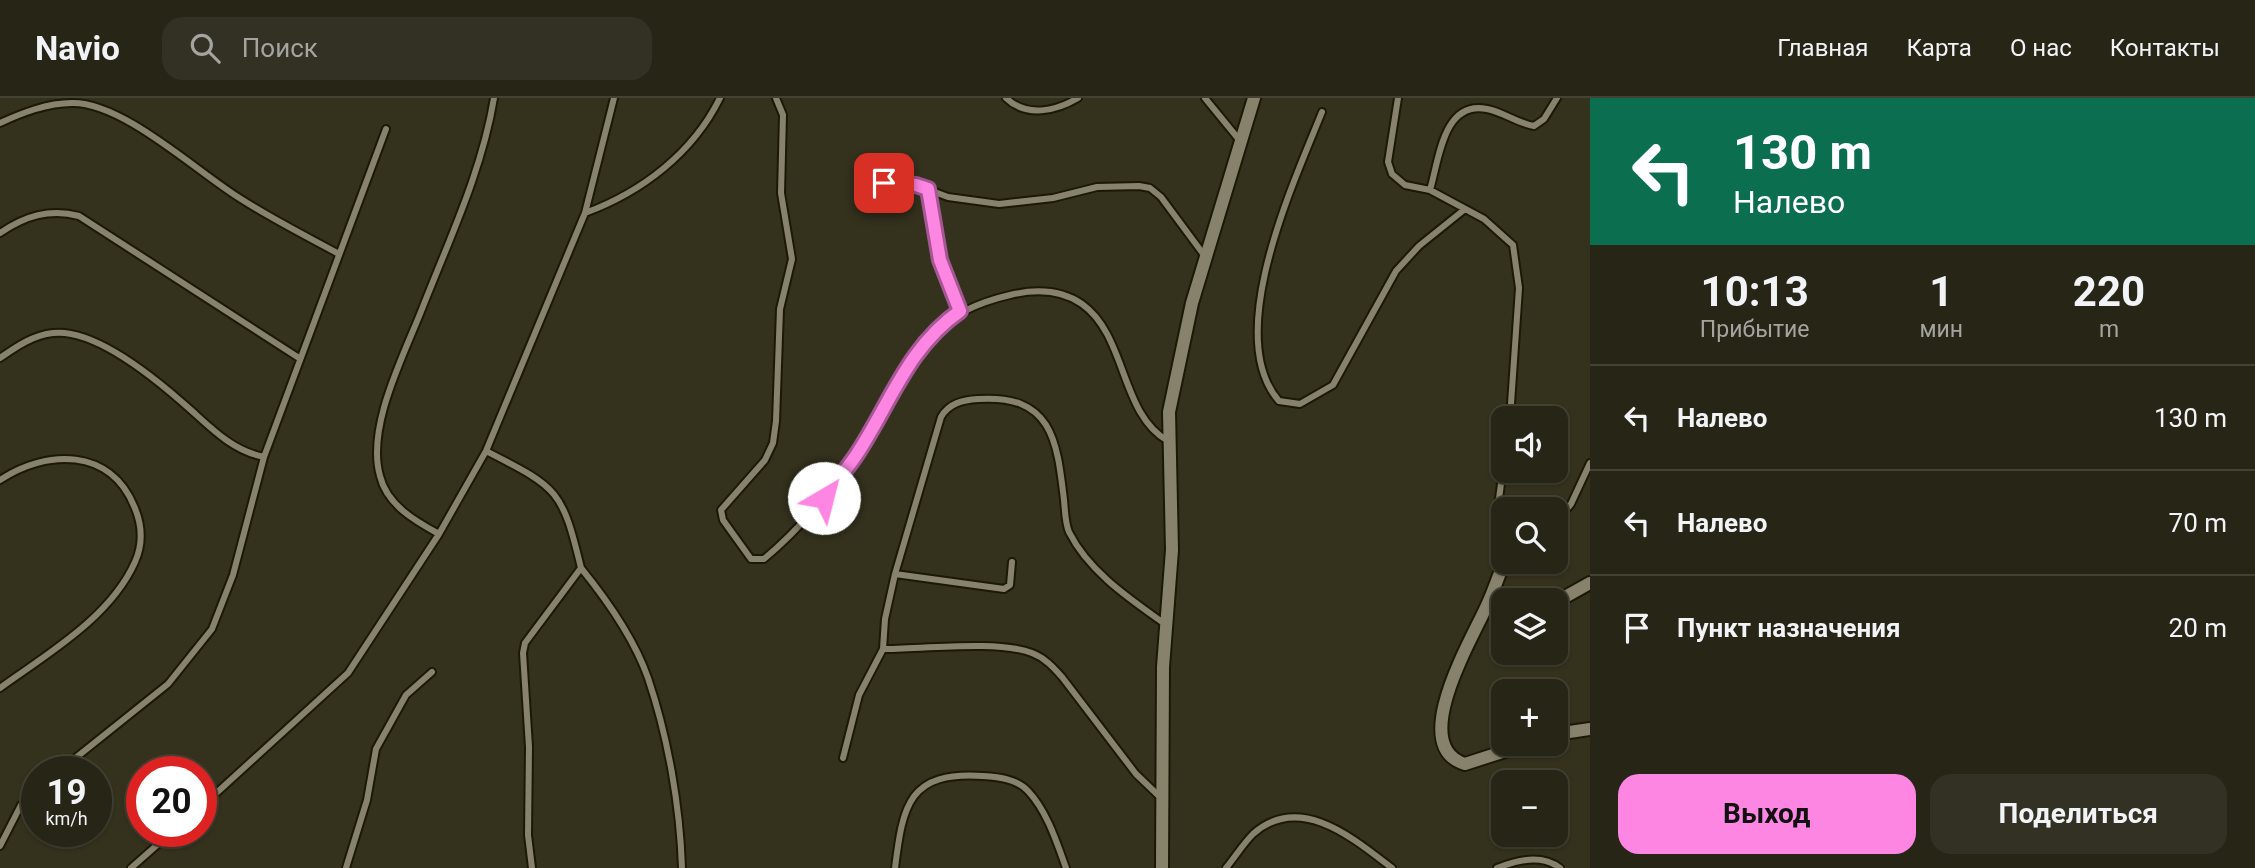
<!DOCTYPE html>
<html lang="ru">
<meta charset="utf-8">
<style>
body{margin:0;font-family:Roboto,sans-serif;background:#333123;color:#f1f3f6;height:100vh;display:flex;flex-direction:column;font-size:26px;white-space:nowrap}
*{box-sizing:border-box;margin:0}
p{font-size:23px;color:#a4a5a1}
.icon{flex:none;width:38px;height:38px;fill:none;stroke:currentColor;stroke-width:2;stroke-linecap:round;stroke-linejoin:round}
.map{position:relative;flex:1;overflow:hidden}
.sheet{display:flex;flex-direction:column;background:#272516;width:665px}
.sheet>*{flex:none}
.guide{background:#0b6e4f;color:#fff;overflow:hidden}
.buttons{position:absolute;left:1491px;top:308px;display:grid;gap:14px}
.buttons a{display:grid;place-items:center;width:77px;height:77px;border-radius:14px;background:#272516;box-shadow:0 2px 5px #0004,0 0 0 2px #434235;font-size:35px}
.speed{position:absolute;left:21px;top:658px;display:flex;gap:14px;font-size:35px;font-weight:700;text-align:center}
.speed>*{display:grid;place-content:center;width:91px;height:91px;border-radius:50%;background:#272516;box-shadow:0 2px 5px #0004,0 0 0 2px #434235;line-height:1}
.speed small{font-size:18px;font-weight:400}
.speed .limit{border:10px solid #d22;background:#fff;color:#111}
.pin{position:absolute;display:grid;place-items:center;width:60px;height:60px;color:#fff;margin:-30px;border-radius:14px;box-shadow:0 4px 10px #0006}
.me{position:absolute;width:77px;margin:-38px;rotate:37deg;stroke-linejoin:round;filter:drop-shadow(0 0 5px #0008)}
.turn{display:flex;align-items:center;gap:24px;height:147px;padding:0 28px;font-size:32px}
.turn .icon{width:91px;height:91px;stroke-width:2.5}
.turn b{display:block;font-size:49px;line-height:60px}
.eta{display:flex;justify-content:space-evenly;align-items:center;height:119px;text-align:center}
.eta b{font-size:42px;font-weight:700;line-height:49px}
.primary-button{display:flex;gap:14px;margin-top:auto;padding:14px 28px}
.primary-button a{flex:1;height:80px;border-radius:21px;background:#fd86e2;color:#111;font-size:28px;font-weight:700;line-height:80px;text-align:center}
.primary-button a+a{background:#333123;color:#f1f3f6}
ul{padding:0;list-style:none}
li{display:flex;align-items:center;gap:21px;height:105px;padding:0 28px;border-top:2px solid #434235}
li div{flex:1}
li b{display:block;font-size:26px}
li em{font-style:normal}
header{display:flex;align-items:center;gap:42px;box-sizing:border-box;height:98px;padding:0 35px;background:#272516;border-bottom:2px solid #434235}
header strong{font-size:33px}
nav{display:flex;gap:38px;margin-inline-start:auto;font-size:24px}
.search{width:490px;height:63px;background:#333123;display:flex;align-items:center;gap:18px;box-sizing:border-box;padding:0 24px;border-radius:21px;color:#a4a5a1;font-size:26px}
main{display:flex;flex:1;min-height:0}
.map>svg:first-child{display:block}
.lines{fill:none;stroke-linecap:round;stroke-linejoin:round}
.lane-casing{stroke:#1c1806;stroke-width:10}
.street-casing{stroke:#1c1806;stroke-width:16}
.lane{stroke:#86826c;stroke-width:6}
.street{stroke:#86826c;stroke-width:12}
.route-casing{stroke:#a45793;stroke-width:18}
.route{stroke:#fd86e2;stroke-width:12}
</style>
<header>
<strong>Navio</strong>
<div class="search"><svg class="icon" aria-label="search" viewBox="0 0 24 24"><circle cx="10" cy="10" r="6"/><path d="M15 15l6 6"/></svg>Поиск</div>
<nav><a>Главная</a><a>Карта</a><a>О нас</a><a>Контакты</a></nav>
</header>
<main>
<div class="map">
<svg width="1590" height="770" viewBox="0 0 1590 770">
<rect width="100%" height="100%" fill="#34311d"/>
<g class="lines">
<defs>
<path id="lane" d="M 776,0 L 783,17 L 781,95 L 792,161 L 780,211 L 776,323 L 773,345 L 765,362 L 721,412 L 723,422 L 751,461 L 764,461 C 800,431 829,396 856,358 C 909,283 906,221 1010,197 C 1035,191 1060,191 1082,206 C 1127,238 1120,316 1168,343
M 1006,0 C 1027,20 1056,13 1078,0
M 1205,0 L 1241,44
M 1398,0 L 1388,64 L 1392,76 L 1405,87 L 1430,92 L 1484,121 L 1513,147 L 1519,190 L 1510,320
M 1322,14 C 1294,84 1222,238 1279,303 L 1300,306 L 1333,287 L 1396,173 L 1419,148 L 1465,111
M 0,25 C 22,15 47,5 72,5 C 123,4 197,74 241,101 C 272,121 306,138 339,156
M 863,84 L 916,87 L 948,99 L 999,106 L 1053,100 L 1097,89 L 1139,88 L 1150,90 L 1161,99 L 1204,157
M 928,91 L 940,162 L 960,213
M 1430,92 C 1439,62 1443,2 1487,11 C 1503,14 1517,25 1534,28 L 1544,21 L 1557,0
M 585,115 C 642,94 693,55 720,0
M 0,135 C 25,118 50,110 79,118 L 299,260
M 0,260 C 16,249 33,237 53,235 C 97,230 161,285 192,313 C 214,333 234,353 264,359
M 486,353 C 558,390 562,391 581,470 L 525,545 L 523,555 L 529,649 L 528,737 L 532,770
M 1503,371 L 1494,438 L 1497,454 L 1503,458
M 0,382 C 47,351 110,350 134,408 C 142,426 143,446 135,464 C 110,520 47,556 0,590
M 1556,424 L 1571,406 L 1590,365
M 439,436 C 415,423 387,407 380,378 C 366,329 404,257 422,211 C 449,142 482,73 494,0
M 581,470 C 607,502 634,540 648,580 C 668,639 680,708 682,770
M 895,476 L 1004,491 L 1010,487 L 1012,464
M 883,551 C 922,551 999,542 1032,555 C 1045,560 1053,569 1062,579 L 1136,676 L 1160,699
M 843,660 L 859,597 L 883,551 L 885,521 L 895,476 L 941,319 C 949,305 963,302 978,301 C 1052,296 1057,342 1064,402 C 1065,411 1065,425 1069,434 C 1089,474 1130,501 1165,526
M 58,674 L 168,586 L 212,531 L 233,477 L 264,359 L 386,31
M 201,709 L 348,575 L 439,436 L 486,353 L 585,115 L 614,0
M 0,748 L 21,707 L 37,691
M 131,770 L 173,733
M 346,770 L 367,702 L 376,651 L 406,597 L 432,574
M 895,770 C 903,706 909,673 983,678 C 999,679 1017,681 1028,693 C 1047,713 1057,745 1066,770
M 1226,770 C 1235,759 1243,746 1253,736 C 1300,694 1354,741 1392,770
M 1497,770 C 1518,762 1541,756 1560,770"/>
<path id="street" d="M 1504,464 C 1499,477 1494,492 1488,505 C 1474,538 1406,648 1465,666 L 1527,646
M 1556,504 L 1590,485
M 1556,636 L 1590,631
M 1162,770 L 1163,569 L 1172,452 L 1169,314 L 1192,205 L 1254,0"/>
</defs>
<use href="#lane" class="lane-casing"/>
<use href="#street" class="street-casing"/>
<use href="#lane" class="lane"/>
<use href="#street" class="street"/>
</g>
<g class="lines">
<defs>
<path id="route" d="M 824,400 C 835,385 847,371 857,356 C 890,306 908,249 960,213 L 940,162 L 928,91 L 916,87 L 884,85"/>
</defs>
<use href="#route" class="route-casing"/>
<use href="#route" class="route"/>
</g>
</svg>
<div class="buttons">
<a><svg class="icon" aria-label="sound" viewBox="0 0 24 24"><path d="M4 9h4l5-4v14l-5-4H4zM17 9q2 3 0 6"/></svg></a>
<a><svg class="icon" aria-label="search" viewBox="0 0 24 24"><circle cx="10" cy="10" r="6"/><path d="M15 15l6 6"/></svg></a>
<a><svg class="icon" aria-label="layers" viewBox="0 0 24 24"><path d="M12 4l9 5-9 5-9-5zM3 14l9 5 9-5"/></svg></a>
<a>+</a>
<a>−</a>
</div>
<div class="speed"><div>19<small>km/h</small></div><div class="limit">20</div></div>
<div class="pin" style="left:884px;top:85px;background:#d93025"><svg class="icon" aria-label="arrive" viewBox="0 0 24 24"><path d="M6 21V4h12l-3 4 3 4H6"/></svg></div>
<svg class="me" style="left:824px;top:400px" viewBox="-20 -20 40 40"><circle r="19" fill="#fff"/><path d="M0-13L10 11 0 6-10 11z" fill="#fd86e2"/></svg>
</div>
<section class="sheet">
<div class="guide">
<div class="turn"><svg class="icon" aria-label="left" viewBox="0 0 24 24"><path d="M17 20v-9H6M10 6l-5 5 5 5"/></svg><div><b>130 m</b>Налево</div></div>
</div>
<div class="eta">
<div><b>10:13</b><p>Прибытие</p></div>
<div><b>1</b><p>мин</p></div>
<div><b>220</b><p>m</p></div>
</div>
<ul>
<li><svg class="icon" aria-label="left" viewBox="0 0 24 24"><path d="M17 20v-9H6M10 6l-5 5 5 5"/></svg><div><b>Налево</b></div><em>130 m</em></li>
<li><svg class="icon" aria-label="left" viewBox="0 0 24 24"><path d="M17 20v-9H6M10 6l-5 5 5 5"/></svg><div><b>Налево</b></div><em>70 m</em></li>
<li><svg class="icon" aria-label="arrive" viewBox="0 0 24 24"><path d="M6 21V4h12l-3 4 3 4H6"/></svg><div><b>Пункт назначения</b></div><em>20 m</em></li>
</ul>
<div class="primary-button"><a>Выход</a><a>Поделиться</a></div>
</section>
</main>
